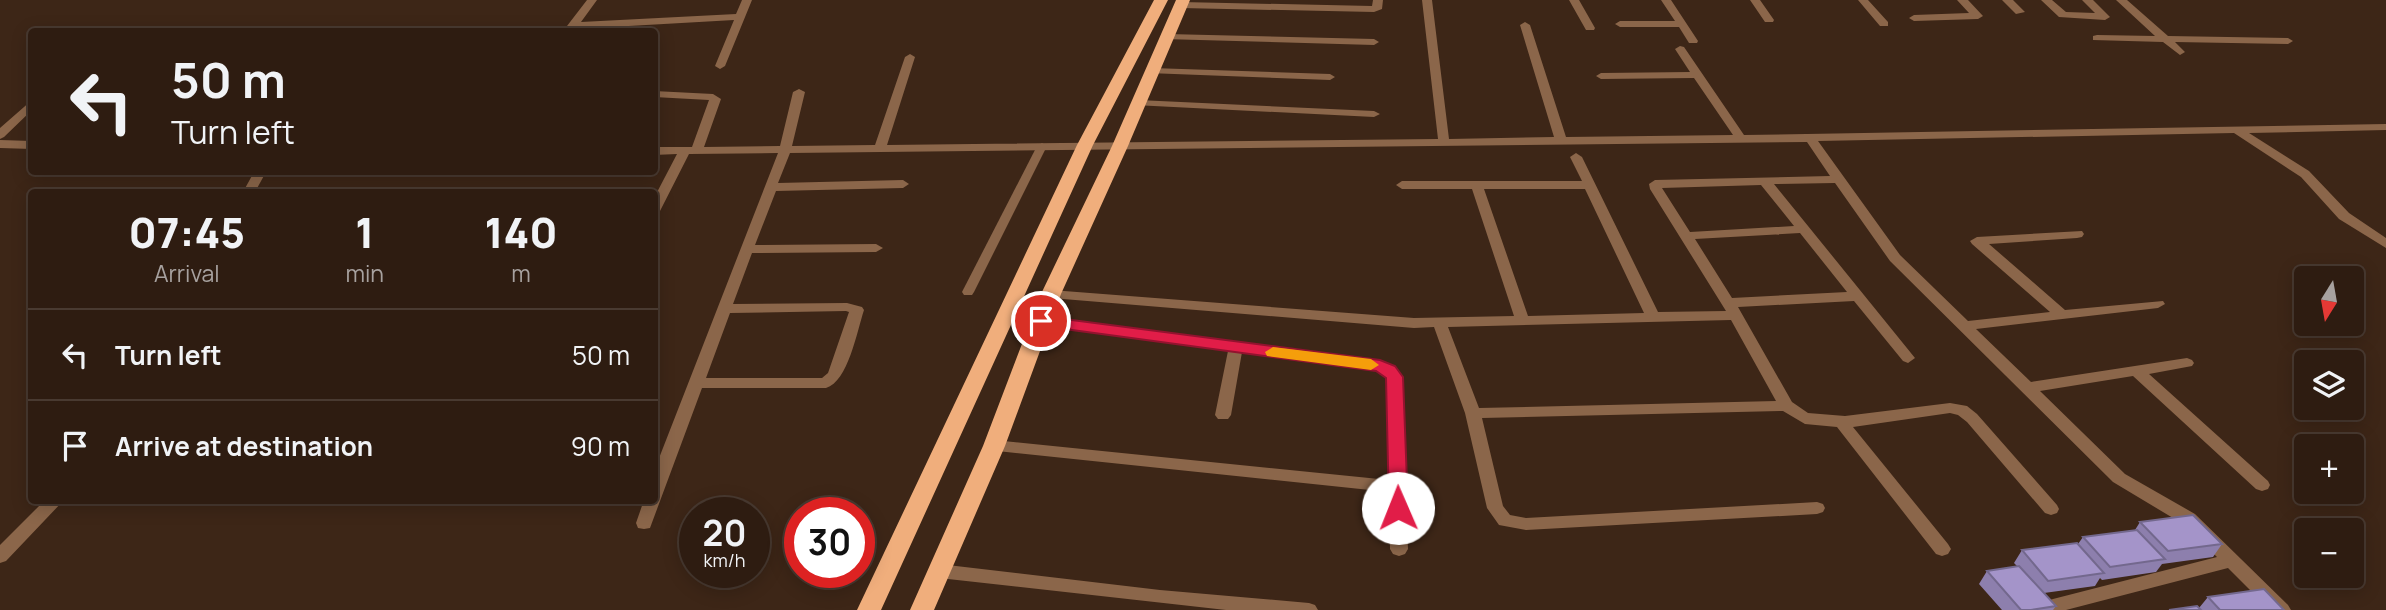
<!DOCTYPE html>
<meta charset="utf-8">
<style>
body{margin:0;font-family:Manrope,sans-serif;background:#3a291f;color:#f1f3f6;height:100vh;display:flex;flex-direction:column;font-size:26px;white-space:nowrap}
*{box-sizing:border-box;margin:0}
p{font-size:23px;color:#a7a19f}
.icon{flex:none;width:38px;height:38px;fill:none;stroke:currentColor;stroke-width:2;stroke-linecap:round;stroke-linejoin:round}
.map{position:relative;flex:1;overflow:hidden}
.side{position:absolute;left:28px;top:189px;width:630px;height:315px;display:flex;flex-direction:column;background:#2e1c11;border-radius:7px;box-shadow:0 4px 18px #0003,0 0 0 2px #493a31}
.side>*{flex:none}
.top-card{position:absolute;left:28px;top:28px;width:630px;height:147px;border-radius:7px;box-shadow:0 4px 18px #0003,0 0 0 2px #493a31;background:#2e1c11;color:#f1f3f6;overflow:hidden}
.needle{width:46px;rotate:191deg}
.buttons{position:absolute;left:2294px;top:266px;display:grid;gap:14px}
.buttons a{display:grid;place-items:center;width:70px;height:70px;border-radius:7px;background:#2e1c11;box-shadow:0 4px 18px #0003,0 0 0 2px #493a31;font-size:35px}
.speed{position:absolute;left:679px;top:497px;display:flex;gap:14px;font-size:35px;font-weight:700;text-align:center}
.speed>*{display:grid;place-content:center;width:91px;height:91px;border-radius:50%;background:#2e1c11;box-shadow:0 4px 18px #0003,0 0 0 2px #493a31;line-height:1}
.speed small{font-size:18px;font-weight:400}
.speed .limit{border:10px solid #d22;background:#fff;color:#111}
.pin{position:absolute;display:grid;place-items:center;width:60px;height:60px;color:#fff;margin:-30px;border:4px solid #fff;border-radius:50%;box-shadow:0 2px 7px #0007}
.me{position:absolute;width:77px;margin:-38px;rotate:359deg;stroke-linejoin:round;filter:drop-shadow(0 0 5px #0008)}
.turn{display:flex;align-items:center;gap:24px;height:147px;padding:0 28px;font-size:32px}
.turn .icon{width:91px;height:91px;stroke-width:2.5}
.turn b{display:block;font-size:49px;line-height:60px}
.eta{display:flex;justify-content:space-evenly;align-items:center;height:119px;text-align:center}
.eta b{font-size:42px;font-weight:800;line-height:49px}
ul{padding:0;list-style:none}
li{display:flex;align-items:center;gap:21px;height:91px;padding:0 28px;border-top:2px solid #493a31}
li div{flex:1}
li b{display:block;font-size:26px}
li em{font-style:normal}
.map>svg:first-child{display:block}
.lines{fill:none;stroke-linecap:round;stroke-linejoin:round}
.service{fill:#8b664a;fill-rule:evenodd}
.minor{fill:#8b664a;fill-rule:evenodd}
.trunk{fill:#f0ae7c;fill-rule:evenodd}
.wall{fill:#8d7fad}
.building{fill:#a494c9;stroke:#73688d;stroke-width:2}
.route{fill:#e11d48;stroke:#92132f;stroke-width:2}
.slow{fill:#f59e0b}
</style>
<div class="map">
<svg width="2386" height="610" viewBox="0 0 2386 610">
<rect width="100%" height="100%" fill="#3d2617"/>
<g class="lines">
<path class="service" d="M 1042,143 L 1047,146 L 974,292 L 972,295 L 964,295 L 962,292 L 1037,146 Z"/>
<path class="minor" d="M 587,0 L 597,0 L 581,22 L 736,14 L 742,0 L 752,0 L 725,66 L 720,69 L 715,66 L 734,20 L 576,29 L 574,32 L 566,32 L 567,26 Z
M 1373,0 L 1383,0 L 1382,9 L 1374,12 L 1181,8 L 1176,5 L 1181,2 L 1372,6 Z
M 1422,0 L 1432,0 L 1449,139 L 1554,137 L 1520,25 L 1525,22 L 1530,25 L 1566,137 L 1733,135 L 1694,78 L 1601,79 L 1596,76 L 1601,73 L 1690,72 L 1675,49 L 1680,46 L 1684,47 L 1744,135 L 2386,124 L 2386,130 L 2249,133 L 2309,171 L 2349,213 L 2386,238 L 2386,248 L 2339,219 L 2301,177 L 2234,133 L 1818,141 L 1900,255 L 1968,321 L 2050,312 L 1972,244 L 1970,241 L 1977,237 L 2082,231 L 2084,234 L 2082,237 L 2077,238 L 1989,244 L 2065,310 L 2163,301 L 2165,304 L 2158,308 L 1976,329 L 2031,382 L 2187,358 L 2192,360 L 2194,363 L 2192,366 L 2149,374 L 2268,481 L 2270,485 L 2268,489 L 2262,491 L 2256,489 L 2133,376 L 2040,391 L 2125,474 L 2195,514 L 2288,605 L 2291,610 L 2270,610 L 2228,568 L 2066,610 L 2046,610 L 2044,606 L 2047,601 L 2053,599 L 2217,557 L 2183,524 L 2113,482 L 1890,261 L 1835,183 L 1774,184 L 1915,358 L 1908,363 L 1903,361 L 1854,301 L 1738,307 L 1792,402 L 1808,413 L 1845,416 L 1950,403 L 1967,406 L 1977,414 L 2057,505 L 2059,509 L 2057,513 L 2051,515 L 2045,513 L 1967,422 L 1958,415 L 1950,413 L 1853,427 L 1948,544 L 1951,549 L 1948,554 L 1942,556 L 1936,554 L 1837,427 L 1805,424 L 1783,411 L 1482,418 L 1503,506 L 1510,515 L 1526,518 L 1817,502 L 1823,504 L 1825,508 L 1823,512 L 1817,514 L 1526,530 L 1499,525 L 1487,508 L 1465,413 L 1434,327 L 1414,328 L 1051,298 L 1044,294 L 1051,290 L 1414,318 L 1514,316 L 1472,189 L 1402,189 L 1396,185 L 1402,181 L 1582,181 L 1570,157 L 1576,153 L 1582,157 L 1658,312 L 1726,311 L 1650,189 L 1649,184 L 1655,180 L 1830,176 L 1807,142 L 790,153 L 778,183 L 903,180 L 909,184 L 903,188 L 776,191 L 755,245 L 876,244 L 883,248 L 876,252 L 752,253 L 733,304 L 847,303 L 862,307 L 864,310 C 857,331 848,382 826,388 L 702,388 L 650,528 L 644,529 L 638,528 L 636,523 L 644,500 L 654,500 L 654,471 L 778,153 L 689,154 L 660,211 L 654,215 L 654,198 L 677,154 L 654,155 L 654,147 L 692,147 L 709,100 L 654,97 L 654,91 L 713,94 L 721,99 L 704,147 L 780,146 L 793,92 L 799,89 L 805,92 L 792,146 L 875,145 L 905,57 L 910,54 L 915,57 L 887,145 L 1438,139 ZM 1761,185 L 1794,226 L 1690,232 L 1662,188 ZM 1484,189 L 1585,189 L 1644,313 L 1528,316 ZM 1800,233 L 1847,292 L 1732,298 L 1695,239 ZM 846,311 L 849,312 L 828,373 L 822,378 L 706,378 L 730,313 ZM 1731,320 L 1776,401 L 1479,408 L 1448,327 Z
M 1569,0 L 1579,0 L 1595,28 L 1594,30 L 1586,30 Z
M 1661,0 L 1671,0 L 1698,41 L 1697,43 L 1689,43 L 1679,27 L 1620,27 L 1615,24 L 1620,21 L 1675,21 Z
M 1750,0 L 1760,0 L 1774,20 L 1773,22 L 1765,22 Z
M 1858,0 L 1868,0 L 1888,22 L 1888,26 L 1880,26 Z
M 1957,0 L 1968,0 L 1983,16 L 1978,19 L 1914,21 L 1909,18 L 1914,15 L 1969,13 Z
M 2002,0 L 2013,0 L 2025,12 L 2016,14 Z
M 2041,0 L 2052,0 L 2066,12 L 2095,13 L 2082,0 L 2093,0 L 2110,17 L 2105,20 L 2059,17 Z
M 2116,0 L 2127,0 L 2168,36 L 2288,38 L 2293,41 L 2288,44 L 2175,42 L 2185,52 L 2180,55 L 2163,42 L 2093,40 L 2093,36 L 2097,35 L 2155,36 Z
M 1167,34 L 1374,39 L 1379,42 L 1374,45 L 1163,39 L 1163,35 Z
M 1152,68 L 1330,74 L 1335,77 L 1330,80 L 1148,73 L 1147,71 Z
M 32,100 L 32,110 L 4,137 L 0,139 L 0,128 Z
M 1138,100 L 1374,111 L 1380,114 L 1374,117 L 1134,105 L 1134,101 Z
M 0,140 L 32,141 L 32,149 L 0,148 Z
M 254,172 L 266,172 L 255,192 L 243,192 Z
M 1041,316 L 1380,361 L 1394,367 L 1401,377 L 1408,549 L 1405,554 L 1399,556 L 1393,554 L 1390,549 L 1389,492 L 988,450 L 986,446 L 988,442 L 994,440 L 1389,480 L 1387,378 L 1377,370 L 1242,352 L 1231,415 L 1228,419 L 1218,419 L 1215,415 L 1228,351 L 1036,324 L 1034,321 L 1036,318 Z
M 45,500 L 64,500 L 6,561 L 0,563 L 0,545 Z
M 939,564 L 1160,590 L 1309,603 L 1315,605 L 1318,610 L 1226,610 L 939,578 L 933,576 L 930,571 L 933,566 Z"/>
<path class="trunk" d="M 1154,0 L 1168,0 L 1093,145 L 881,610 L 857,610 L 1077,145 Z
M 1176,0 L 1190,0 L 1128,146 L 1061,294 L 1005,446 L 934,610 L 910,610 L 983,446 L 1041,294 L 1112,146 Z"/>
</g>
<path class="wall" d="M 2140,522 L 2222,544 L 2213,557 L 2162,564 L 2156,572 L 2102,580 L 2100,578 L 2095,586 L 2044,593 L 2056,606 L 2053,610 L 2002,610 L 1979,584 L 1987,571 L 2017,566 L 2014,563 L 2022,550 L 2078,544 L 2083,537 L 2135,530 Z
M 2208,597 L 2284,610 L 2169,610 L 2199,608 Z"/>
<path class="building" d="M 2193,515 L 2222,544 L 2168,551 L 2140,522 Z
M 2137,530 L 2165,559 L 2110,567 L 2083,537 Z
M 2077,543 L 2104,573 L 2048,581 L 2022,550 Z
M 2019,566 L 2056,606 L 2031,610 L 2021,610 L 1987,571 Z
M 2264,589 L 2284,610 L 2220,610 L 2208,597 Z
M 2197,606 L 2201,610 L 2169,610 Z"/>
<path class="route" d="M 1041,316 L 1380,360 L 1395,366 L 1403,377 L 1408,508 L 1405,513 L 1392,513 L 1389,508 L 1386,378 L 1376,371 L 1035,325 L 1033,321 Z"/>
<path class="slow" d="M 1273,347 L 1371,359 L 1379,365 L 1371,370 L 1267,356 L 1265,352 Z"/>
</svg>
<div class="buttons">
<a><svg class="needle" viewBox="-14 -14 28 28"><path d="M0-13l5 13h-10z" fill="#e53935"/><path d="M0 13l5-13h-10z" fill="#a7a19f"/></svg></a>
<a><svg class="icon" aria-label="layers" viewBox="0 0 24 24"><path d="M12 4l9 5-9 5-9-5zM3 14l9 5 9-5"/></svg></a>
<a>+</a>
<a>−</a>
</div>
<div class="speed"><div>20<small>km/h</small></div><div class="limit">30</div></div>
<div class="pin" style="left:1041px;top:321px;background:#d93025"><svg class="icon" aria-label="arrive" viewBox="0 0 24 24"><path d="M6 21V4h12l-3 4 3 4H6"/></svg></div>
<svg class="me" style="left:1398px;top:508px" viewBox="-20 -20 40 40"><circle r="19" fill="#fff"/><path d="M0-13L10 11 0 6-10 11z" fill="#e11d48"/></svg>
<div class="top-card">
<div class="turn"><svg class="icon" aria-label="left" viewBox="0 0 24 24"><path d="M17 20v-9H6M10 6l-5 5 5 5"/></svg><div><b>50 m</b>Turn left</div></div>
</div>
<section class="side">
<div class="eta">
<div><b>07:45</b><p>Arrival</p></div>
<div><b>1</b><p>min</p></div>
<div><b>140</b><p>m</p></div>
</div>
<ul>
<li><svg class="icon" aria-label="left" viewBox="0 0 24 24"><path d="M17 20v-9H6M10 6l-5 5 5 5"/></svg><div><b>Turn left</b></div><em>50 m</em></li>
<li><svg class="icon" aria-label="arrive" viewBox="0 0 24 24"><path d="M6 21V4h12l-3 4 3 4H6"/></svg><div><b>Arrive at destination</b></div><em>90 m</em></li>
</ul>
</section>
</div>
